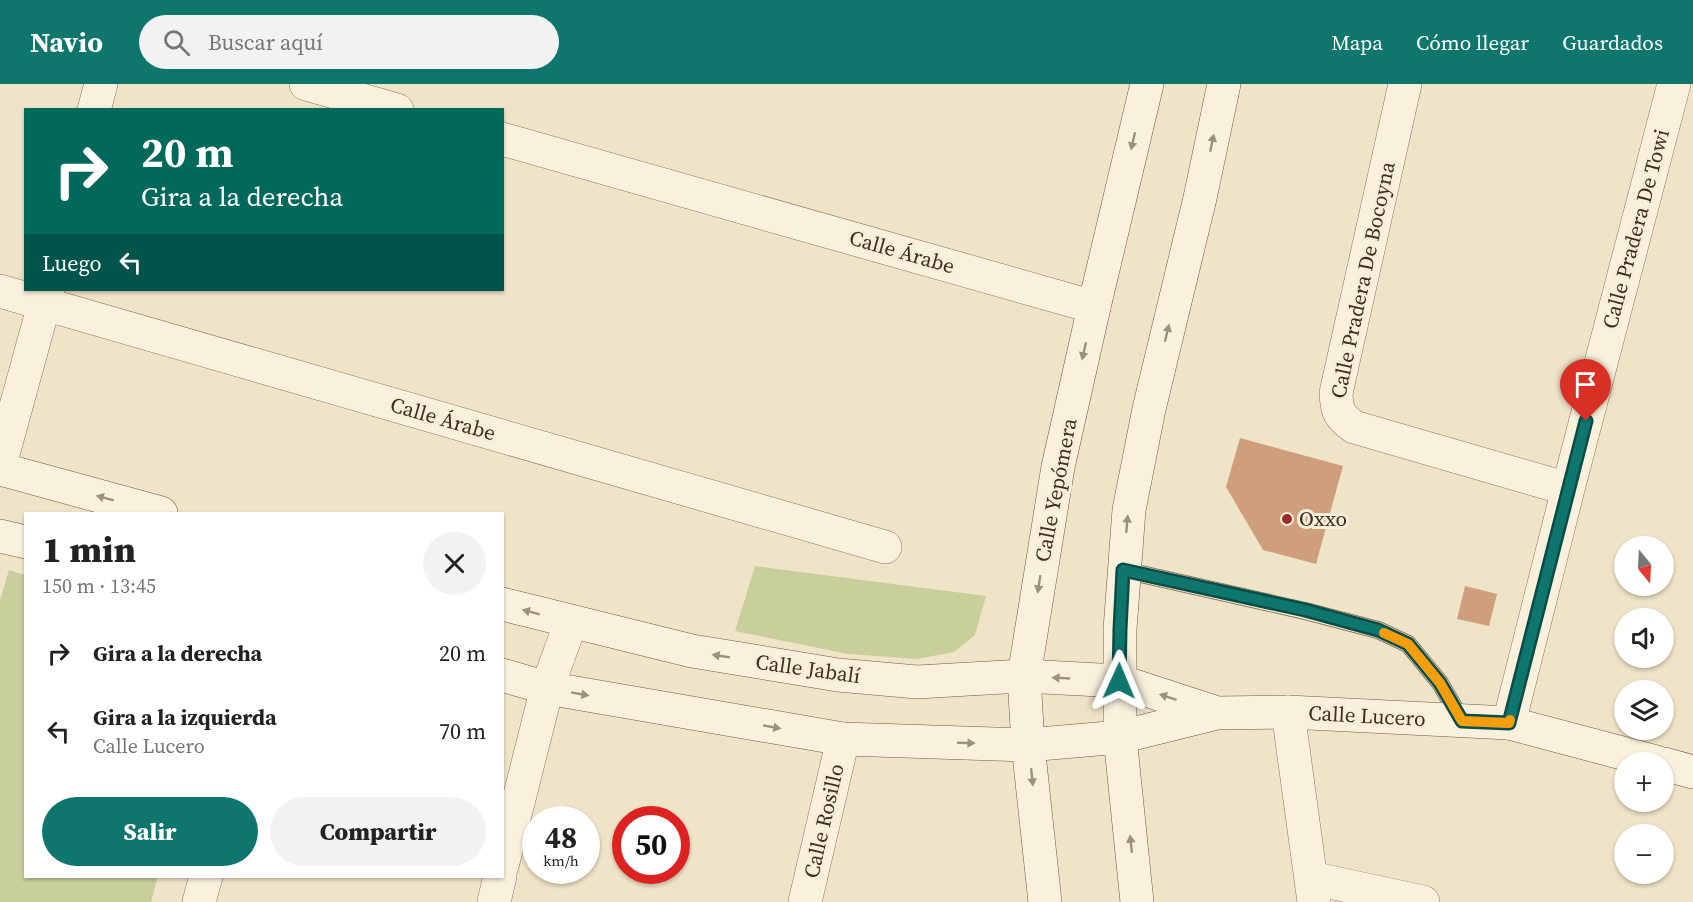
<!DOCTYPE html>
<html lang="es">
<meta charset="utf-8">
<style>
body{margin:0;font-family:"Source Serif 4",serif;background:#f2f2f2;color:#222;height:100vh;display:flex;flex-direction:column;font-size:22px;white-space:nowrap}
*{box-sizing:border-box;margin:0}
p{font-size:20px;color:#767676}
.icon{flex:none;width:33px;height:33px;fill:none;stroke:currentColor;stroke-width:2;stroke-linecap:round;stroke-linejoin:round}
.map{position:relative;flex:1;overflow:hidden}
.drawer{position:absolute;left:24px;top:428px;width:480px;height:366px;display:flex;flex-direction:column;background:#fff;border-radius:0px;box-shadow:0 2px 4px #0004}
.drawer>*{flex:none}
.top-card{position:absolute;left:24px;top:24px;width:480px;height:183px;border-radius:0px;box-shadow:0 2px 4px #0004;background:#00695c;color:#fff;overflow:hidden}
.needle{width:39px;rotate:162deg}
.controls{position:absolute;left:1614px;top:452px;display:grid;gap:12px}
.controls a{display:grid;place-items:center;width:60px;height:60px;border-radius:50%;background:#fff;box-shadow:0 2px 4px #0004;font-size:30px}
.speed{position:absolute;left:522px;top:722px;display:flex;gap:12px;font-size:30px;font-weight:700;text-align:center}
.speed>*{display:grid;place-content:center;width:78px;height:78px;border-radius:50%;background:#fff;box-shadow:0 2px 4px #0004;line-height:1}
.speed small{font-size:15px;font-weight:400}
.speed .limit{border:9px solid #d22;background:#fff;color:#111}
.pin{position:absolute;display:grid;place-items:center;width:51px;height:51px;color:#fff;margin:-62px -26px;border-radius:50% 50% 50% 0;rotate:-45deg;box-shadow:0 0 6px #0007}
.pin .icon{rotate:45deg}
.me{position:absolute;width:66px;margin:-33px;rotate:1deg;stroke-linejoin:round;filter:drop-shadow(0 0 4px #0008)}
.turn{display:flex;align-items:center;gap:21px;height:126px;padding:0 18px;font-size:27px}
.turn .icon{width:78px;height:78px;stroke-width:2.5}
.turn b{display:block;font-size:42px;line-height:51px}
.then{display:flex;align-items:center;height:57px;padding:0 18px;background:#0003;gap:12px;font-size:22px}
.round{display:grid;place-items:center;flex:none;width:63px;height:63px;border-radius:32px;background:#f2f2f2}
.headline{display:flex;align-items:center;justify-content:space-between;height:102px;padding:0 18px}
h1{font-size:36px;font-weight:800;line-height:45px}
.button{display:flex;gap:12px;margin-top:auto;padding:12px 18px}
.button a{flex:1;height:69px;border-radius:36px;background:#0f766e;color:#fff;font-size:24px;font-weight:800;line-height:69px;text-align:center}
.button a+a{background:#f2f2f2;color:#222}
ul{padding:0;list-style:none}
li{display:flex;align-items:center;gap:18px;height:78px;padding:0 18px}
li div{flex:1}
li b{display:block;font-size:22px}
li em{font-style:normal}
header{display:flex;align-items:center;gap:36px;box-sizing:border-box;height:84px;padding:0 30px;background:#0f766e;color:#fff}
header strong{font-size:28px}
nav{display:flex;gap:33px;margin-inline-start:auto;font-size:21px}
.search{width:420px;height:54px;background:#f2f2f2;display:flex;align-items:center;gap:15px;box-sizing:border-box;padding:0 21px;border-radius:33px;color:#767676;font-size:22px}
.map>svg:first-child{display:block}
.green{fill:#c9cf9b}
.building{fill:#cf9f7d}
.lines{fill:none;stroke-linecap:round;stroke-linejoin:round}
.lane-casing{stroke:#8d765c;stroke-width:18}
.street-casing{stroke:#8d765c;stroke-width:34}
.secondary-casing{stroke:#6f573f;stroke-width:34}
.lane{stroke:#faf1dc;stroke-width:16}
.street{stroke:#faf1dc;stroke-width:33}
.secondary{stroke:#faf1dc;stroke-width:33}
.oneway{fill:#9c907e}
.route-casing{stroke:#0a4d48;stroke-width:15}
.route{stroke:#0f766e;stroke-width:10}
.slow{stroke:#f59e0b;stroke-width:10}
.poi-dot{fill:#9e2a2b;stroke:#f7eed8;stroke-width:2}
.labels{text-anchor:middle;stroke-width:6;stroke-linejoin:round;paint-order:stroke}
.street-label{font-size:21px;fill:#3d2e20;stroke:#f7eed8}
.poi-label{font-size:21px;fill:#3d2e20;stroke:#f7eed8;text-anchor:start}
</style>
<header>
<strong>Navio</strong>
<div class="search"><svg class="icon" aria-label="search" viewBox="0 0 24 24"><circle cx="10" cy="10" r="6"/><path d="M15 15l6 6"/></svg>Buscar aquí</div>
<nav><a>Mapa</a><a>Cómo llegar</a><a>Guardados</a></nav>
</header>
<div class="map">
<svg width="1693" height="818" viewBox="0 0 1693 818">
<rect width="100%" height="100%" fill="#f0e4c8"/>
<path class="green" d="M 755,482 L 986,512 L 975,551 L 954,568 L 917,575 L 848,570 L 735,547 Z
M 9,486 L 25,491 L 26,792 L 158,792 L 151,818 L 0,818 L 0,516 Z"/>
<path class="building" d="M 1240,354 L 1343,382 L 1316,480 L 1263,466 L 1226,403 Z
M 1465,502 L 1497,510 L 1489,542 L 1457,535 Z"/>
<g class="lines">
<defs>
<path id="lane" d="M 1123,486 L 1305,527 L 1378,546 L 1408,560 L 1440,599 L 1462,637"/>
<path id="street" d="M 306,0 L 397,26
M 1405,0 L 1336,309 C 1337,328 1339,332 1354,343 L 1568,405
M 94,26 L 101,0
M 502,55 L 1094,223
M 0,207 L 885,463
M 0,381 L 48,206
M 1288,628 L 1314,818
M 1509,639 L 1568,405 L 1674,0
M 502,782 L 547,604 L 571,538
M 1311,794 L 1423,818
M 199,818 L 206,792
M 494,818 L 500,792
M 805,818 L 843,655"/>
<path id="secondary" d="M 0,385 L 161,429
M 0,452 L 26,458
M 502,520 L 692,567 L 838,591 L 917,598 L 1024,592 L 1119,597 L 1217,629
M 502,591 L 547,604 L 843,655 L 1028,661 L 1120,653 L 1217,629 L 1288,628 L 1509,639 L 1656,678
M 1664,680 L 1693,688
M 1045,818 L 1028,661 L 1024,592 L 1058,383 L 1094,223 L 1147,0
M 1137,818 L 1120,653 L 1120,545 L 1129,426 L 1149,325 L 1200,114 L 1224,0"/>
</defs>
<use href="#lane" class="lane-casing"/>
<use href="#street" class="street-casing"/>
<use href="#secondary" class="secondary-casing"/>
<use href="#lane" class="lane"/>
<use href="#street" class="street"/>
<use href="#secondary" class="secondary"/>
</g>
<defs><path id="oneway-solid" d="M-6-.8H1V-3.2L6.5 0L1 3.2V.8H-6Z" transform="scale(1.5)"/></defs>
<g class="oneway">
<use href="#oneway-solid" transform="translate(1133 57) rotate(103)"/>
<use href="#oneway-solid" transform="translate(1212 59) rotate(-78)"/>
<use href="#oneway-solid" transform="translate(1167 249) rotate(-76)"/>
<use href="#oneway-solid" transform="translate(1084 267) rotate(103)"/>
<use href="#oneway-solid" transform="translate(105 414) rotate(-165)"/>
<use href="#oneway-solid" transform="translate(1127 440) rotate(-85)"/>
<use href="#oneway-solid" transform="translate(1039 500) rotate(99)"/>
<use href="#oneway-solid" transform="translate(531 528) rotate(-165)"/>
<use href="#oneway-solid" transform="translate(721 572) rotate(-171)"/>
<use href="#oneway-solid" transform="translate(1061 594) rotate(-177)"/>
<use href="#oneway-solid" transform="translate(580 610) rotate(10)"/>
<use href="#oneway-solid" transform="translate(1168 613) rotate(-162)"/>
<use href="#oneway-solid" transform="translate(772 643) rotate(10)"/>
<use href="#oneway-solid" transform="translate(966 659) rotate(2)"/>
<use href="#oneway-solid" transform="translate(1032 693) rotate(84)"/>
<use href="#oneway-solid" transform="translate(1131 760) rotate(-96)"/>
</g>
<g class="lines">
<defs>
<path id="route" d="M 1119,597 L 1120,545 L 1123,486 L 1305,526 L 1378,546 L 1408,560 L 1440,599 L 1462,637 L 1509,639 L 1586,337"/>
</defs>
<use href="#route" class="route-casing"/>
<use href="#route" class="route"/>
<path class="slow" d="M 1384,549 L 1408,560 L 1440,599 L 1462,637 L 1509,639 L 1510,636"/>
</g>
<circle class="poi-dot" cx="1287" cy="435" r="6"/>
<g class="labels">
<g class="street-label">
<text transform="translate(1636 145) rotate(-75)" y="7">Calle Pradera De Towi</text>
<text transform="translate(902 168) rotate(16)" y="7">Calle Árabe</text>
<text transform="translate(1363 196) rotate(-78)" y="7">Calle Pradera De Bocoyna</text>
<text transform="translate(443 335) rotate(16)" y="7">Calle Árabe</text>
<text transform="translate(1056 406) rotate(-79)" y="7">Calle Yepómera</text>
<text transform="translate(808 585) rotate(8)" y="7">Calle Jabalí</text>
<text transform="translate(1367 632) rotate(3)" y="7">Calle Lucero</text>
<text transform="translate(824 737) rotate(-77)" y="7">Calle Rosillo</text>
</g>
<g class="poi-label">
<text x="1299" y="442">Oxxo</text>
</g>
</g>
</svg>
<div class="controls">
<a><svg class="needle" viewBox="-14 -14 28 28"><path d="M0-13l5 13h-10z" fill="#e53935"/><path d="M0 13l5-13h-10z" fill="#767676"/></svg></a>
<a><svg class="icon" aria-label="sound" viewBox="0 0 24 24"><path d="M4 9h4l5-4v14l-5-4H4zM17 9q2 3 0 6"/></svg></a>
<a><svg class="icon" aria-label="layers" viewBox="0 0 24 24"><path d="M12 4l9 5-9 5-9-5zM3 14l9 5 9-5"/></svg></a>
<a>+</a>
<a>−</a>
</div>
<div class="speed"><div>48<small>km/h</small></div><div class="limit">50</div></div>
<div class="pin" style="left:1586px;top:337px;background:#d93025"><svg class="icon" aria-label="arrive" viewBox="0 0 24 24"><path d="M6 21V4h12l-3 4 3 4H6"/></svg></div>
<svg class="me" style="left:1119px;top:597px" viewBox="-20 -20 40 40"><path d="M0-17L14 15 0 8-14 15z" fill="#0f766e" stroke="#fff" stroke-width="4"/></svg>
<div class="top-card">
<div class="turn"><svg class="icon" aria-label="right" viewBox="0 0 24 24"><path d="M7 20v-9h11M14 6l5 5-5 5"/></svg><div><b>20 m</b>Gira a la derecha</div></div>
<div class="then">Luego<svg class="icon" aria-label="left" viewBox="0 0 24 24"><path d="M17 20v-9H6M10 6l-5 5 5 5"/></svg></div>
</div>
<section class="drawer">
<div class="headline"><div><h1>1 min</h1><p>150 m · 13:45</p></div><a class="round"><svg class="icon" aria-label="close" viewBox="0 0 24 24"><path d="M6 6l12 12M18 6L6 18"/></svg></a></div>
<ul>
<li><svg class="icon" aria-label="right" viewBox="0 0 24 24"><path d="M7 20v-9h11M14 6l5 5-5 5"/></svg><div><b>Gira a la derecha</b></div><em>20 m</em></li>
<li><svg class="icon" aria-label="left" viewBox="0 0 24 24"><path d="M17 20v-9H6M10 6l-5 5 5 5"/></svg><div><b>Gira a la izquierda</b><p>Calle Lucero</p></div><em>70 m</em></li>
</ul>
<div class="button"><a>Salir</a><a>Compartir</a></div>
</section>
</div>
